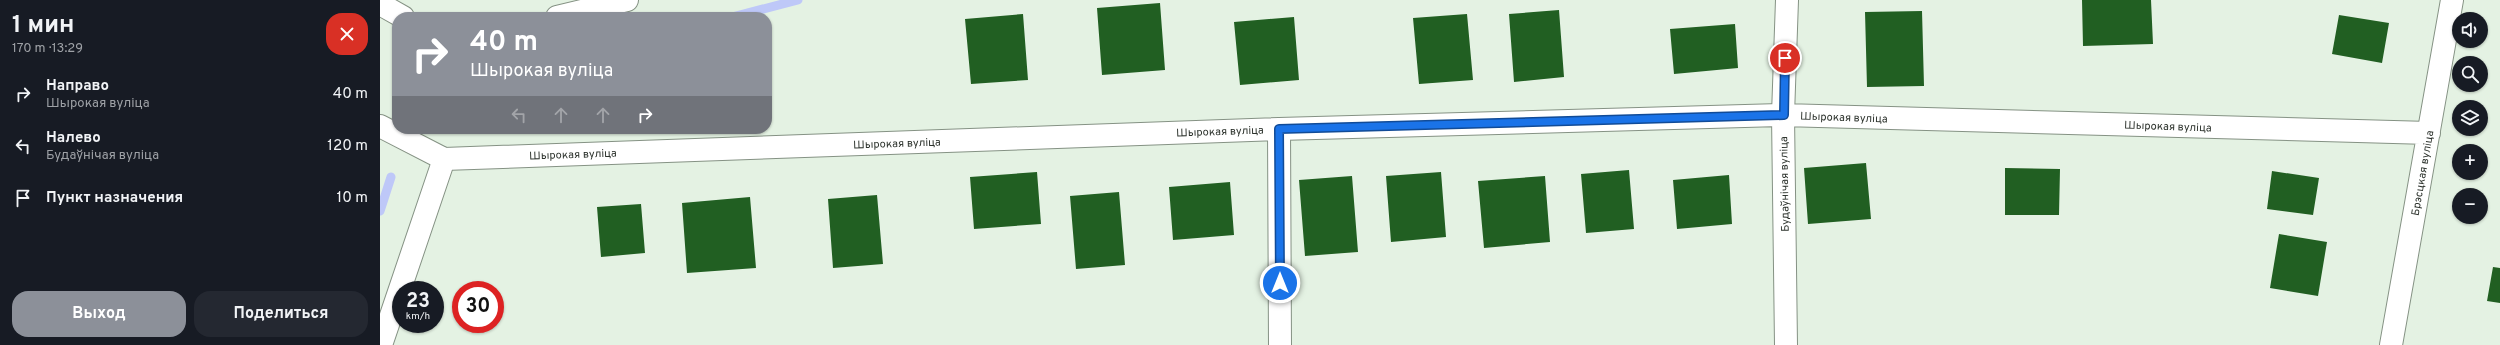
<!DOCTYPE html>
<html lang="ru">
<meta charset="utf-8">
<style>
body{margin:0;font-family:Overpass,sans-serif;background:#242831;color:#f1f3f6;height:100vh;display:flex;flex-direction:column;font-size:15px;white-space:nowrap}
*{box-sizing:border-box;margin:0}
p{font-size:13px;color:#9ea1a6}
.icon{flex:none;width:22px;height:22px;fill:none;stroke:currentColor;stroke-width:2;stroke-linecap:round;stroke-linejoin:round}
.map{position:relative;flex:1;overflow:hidden}
.details{display:flex;flex-direction:column;background:#171b24;width:380px}
.details>*{flex:none}
.hud{position:absolute;left:12px;top:12px;width:380px;height:122px;border-radius:16px;box-shadow:0 1px 3px #0004;background:#8c9099;color:#fff;overflow:hidden}
.controls{position:absolute;left:2072px;top:12px;display:grid;gap:8px}
.controls a{display:grid;place-items:center;width:36px;height:36px;border-radius:50%;background:#171b24;box-shadow:0 1px 3px #0004;font-size:20px}
.speed{position:absolute;left:12px;top:281px;display:flex;gap:8px;font-size:20px;font-weight:700;text-align:center}
.speed>*{display:grid;place-content:center;width:52px;height:52px;border-radius:50%;background:#171b24;box-shadow:0 1px 3px #0004;line-height:1}
.speed small{font-size:10px;font-weight:400}
.speed .limit{border:6px solid #d22;background:#fff;color:#111}
.pin{position:absolute;display:grid;place-items:center;width:34px;height:34px;color:#fff;margin:-17px;border:2px solid #fff;border-radius:50%;box-shadow:0 1px 4px #0007}
.me{position:absolute;width:44px;margin:-22px;rotate:0deg;stroke-linejoin:round;filter:drop-shadow(0 0 3px #0008)}
.turn{display:flex;align-items:center;gap:14px;height:84px;padding:0 12px;font-size:18px}
.turn .icon{width:52px;height:52px;stroke-width:2.5}
.turn b{display:block;font-size:28px;line-height:34px}
.lanes{display:flex;align-items:center;height:38px;padding:0 12px;background:#0003;justify-content:center;gap:20px;direction:ltr}
.lanes .off{opacity:.35}
.round{display:grid;place-items:center;flex:none;width:42px;height:42px;border-radius:16px;background:#242831}
.overview{display:flex;align-items:center;justify-content:space-between;height:68px;padding:0 12px}
h1{font-size:24px;font-weight:700;line-height:30px}
.primary-button{display:flex;gap:8px;margin-top:auto;padding:8px 12px}
.primary-button a{flex:1;height:46px;border-radius:16px;background:#8c9099;color:#fff;font-size:16px;font-weight:700;line-height:46px;text-align:center}
.primary-button a+a{background:#242831;color:#f1f3f6}
ul{padding:0;list-style:none}
li{display:flex;align-items:center;gap:12px;height:52px;padding:0 12px}
li div{flex:1}
li b{display:block;font-size:15px}
li em{font-style:normal}
main{display:flex;flex:1;min-height:0}
.map>svg:first-child{display:block}
.lines{fill:none;stroke-linecap:round;stroke-linejoin:round}
.stream{stroke:#bec8f8;stroke-width:9}
.building{fill:#215f22}
.minor-casing{stroke:#859284;stroke-width:24}
.minor{stroke:#fff;stroke-width:22}
.route-casing{stroke:#114b97;stroke-width:10}
.route{stroke:#1a73e8;stroke-width:7}
.labels{text-anchor:middle;stroke-width:4;stroke-linejoin:round;paint-order:stroke}
.street-label{font-size:11px;fill:#2d332d;stroke:#fff}
</style>
<main>
<section class="details">
<div class="overview"><div><h1>1 мин</h1><p>170 m · 13:29</p></div><a class="round" style="background:#d93025;color:#fff"><svg class="icon" aria-label="close" viewBox="0 0 24 24"><path d="M6 6l12 12M18 6L6 18"/></svg></a></div>
<ul>
<li><svg class="icon" aria-label="right" viewBox="0 0 24 24"><path d="M7 20v-9h11M14 6l5 5-5 5"/></svg><div><b>Направо</b><p>Шырокая вуліца</p></div><em>40 m</em></li>
<li><svg class="icon" aria-label="left" viewBox="0 0 24 24"><path d="M17 20v-9H6M10 6l-5 5 5 5"/></svg><div><b>Налево</b><p>Будаўнічая вуліца</p></div><em>120 m</em></li>
<li><svg class="icon" aria-label="arrive" viewBox="0 0 24 24"><path d="M6 21V4h12l-3 4 3 4H6"/></svg><div><b>Пункт назначения</b></div><em>10 m</em></li>
</ul>
<div class="primary-button"><a>Выход</a><a>Поделиться</a></div>
</section>
<div class="map">
<svg width="2120" height="345" viewBox="0 0 2120 345">
<rect width="100%" height="100%" fill="#e4f2e3"/>
<g class="lines">
<path class="stream" d="M 352,17 L 418,0
M 0,211 L 11,177"/>
</g>
<path class="building" d="M 1702,0 L 1771,0 L 1773,44 L 1703,46 Z
M 780,3 L 785,70 L 722,75 L 717,8 Z
M 1179,10 L 1184,77 L 1134,82 L 1129,14 Z
M 1542,11 L 1544,86 L 1487,87 L 1485,12 Z
M 643,14 L 648,80 L 591,84 L 585,19 Z
M 1087,14 L 1093,80 L 1039,84 L 1033,18 Z
M 1959,15 L 2009,23 L 2002,63 L 1952,54 Z
M 914,17 L 919,80 L 860,85 L 854,22 Z
M 1355,24 L 1358,68 L 1294,74 L 1290,29 Z
M 1486,163 L 1491,219 L 1428,224 L 1424,168 Z
M 1625,168 L 1680,169 L 1679,215 L 1625,215 Z
M 1249,170 L 1254,229 L 1206,233 L 1201,174 Z
M 1892,171 L 1939,178 L 1933,215 L 1887,209 Z
M 657,172 L 661,224 L 594,229 L 590,177 Z
M 1061,172 L 1066,237 L 1011,242 L 1006,176 Z
M 1349,175 L 1352,224 L 1297,229 L 1293,180 Z
M 972,176 L 978,252 L 925,256 L 919,180 Z
M 1165,176 L 1170,242 L 1104,248 L 1098,181 Z
M 850,182 L 854,235 L 793,240 L 789,187 Z
M 739,192 L 745,265 L 696,269 L 690,196 Z
M 497,195 L 503,264 L 453,268 L 448,199 Z
M 370,197 L 376,268 L 307,273 L 302,203 Z
M 261,204 L 265,253 L 221,257 L 217,207 Z
M 1899,234 L 1947,242 L 1938,296 L 1890,288 Z
M 2113,267 L 2120,268 L 2120,303 L 2107,301 Z"/>
<g class="lines">
<defs>
<path id="minor" d="M 0,4 L 23,17
M 177,17 L 247,0
M 0,126 L 64,159 L 899,129 L 1403,115 L 2049,133
M 899,129 L 900,345
M 1,345 L 64,159
M 1406,345 L 1403,115 L 1407,0
M 2011,345 L 2072,0"/>
</defs>
<use href="#minor" class="minor-casing"/>
<use href="#minor" class="minor"/>
</g>
<g class="lines">
<defs>
<path id="route" d="M 900,283 L 899,129 L 1404,115 L 1405,58"/>
</defs>
<use href="#route" class="route-casing"/>
<use href="#route" class="route"/>
</g>
<g class="labels">
<g class="street-label">
<text transform="translate(1464 117) rotate(2)" y="4">Шырокая вуліца</text>
<text transform="translate(1788 126) rotate(2)" y="4">Шырокая вуліца</text>
<text transform="translate(840 131) rotate(-2)" y="4">Шырокая вуліца</text>
<text transform="translate(517 143) rotate(-2)" y="4">Шырокая вуліца</text>
<text transform="translate(193 154) rotate(-2)" y="4">Шырокая вуліца</text>
<text transform="translate(2042 173) rotate(-80)" y="4">Брэсцкая вуліца</text>
<text transform="translate(1404 184) rotate(-91)" y="4">Будаўнічая вуліца</text>
</g>
</g>
</svg>
<div class="controls">
<a><svg class="icon" aria-label="sound" viewBox="0 0 24 24"><path d="M4 9h4l5-4v14l-5-4H4zM17 9q2 3 0 6"/></svg></a>
<a><svg class="icon" aria-label="search" viewBox="0 0 24 24"><circle cx="10" cy="10" r="6"/><path d="M15 15l6 6"/></svg></a>
<a><svg class="icon" aria-label="layers" viewBox="0 0 24 24"><path d="M12 4l9 5-9 5-9-5zM3 14l9 5 9-5"/></svg></a>
<a>+</a>
<a>−</a>
</div>
<div class="speed"><div>23<small>km/h</small></div><div class="limit">30</div></div>
<div class="pin" style="left:1405px;top:58px;background:#d93025"><svg class="icon" aria-label="arrive" viewBox="0 0 24 24"><path d="M6 21V4h12l-3 4 3 4H6"/></svg></div>
<svg class="me" style="left:900px;top:283px" viewBox="-20 -20 40 40"><circle r="17" fill="#1a73e8" stroke="#fff" stroke-width="3"/><path d="M0-11L8 9 0 5-8 9z" fill="#fff"/></svg>
<div class="hud">
<div class="turn"><svg class="icon" aria-label="right" viewBox="0 0 24 24"><path d="M7 20v-9h11M14 6l5 5-5 5"/></svg><div><b>40 m</b>Шырокая вуліца</div></div>
<div class="lanes"><svg class="icon off" aria-label="left" viewBox="0 0 24 24"><path d="M17 20v-9H6M10 6l-5 5 5 5"/></svg><svg class="icon off" aria-label="ahead" viewBox="0 0 24 24"><path d="M12 20V5M6 11l6-6 6 6"/></svg><svg class="icon off" aria-label="ahead" viewBox="0 0 24 24"><path d="M12 20V5M6 11l6-6 6 6"/></svg><svg class="icon" aria-label="right" viewBox="0 0 24 24"><path d="M7 20v-9h11M14 6l5 5-5 5"/></svg></div>
</div>
</div>
</main>
